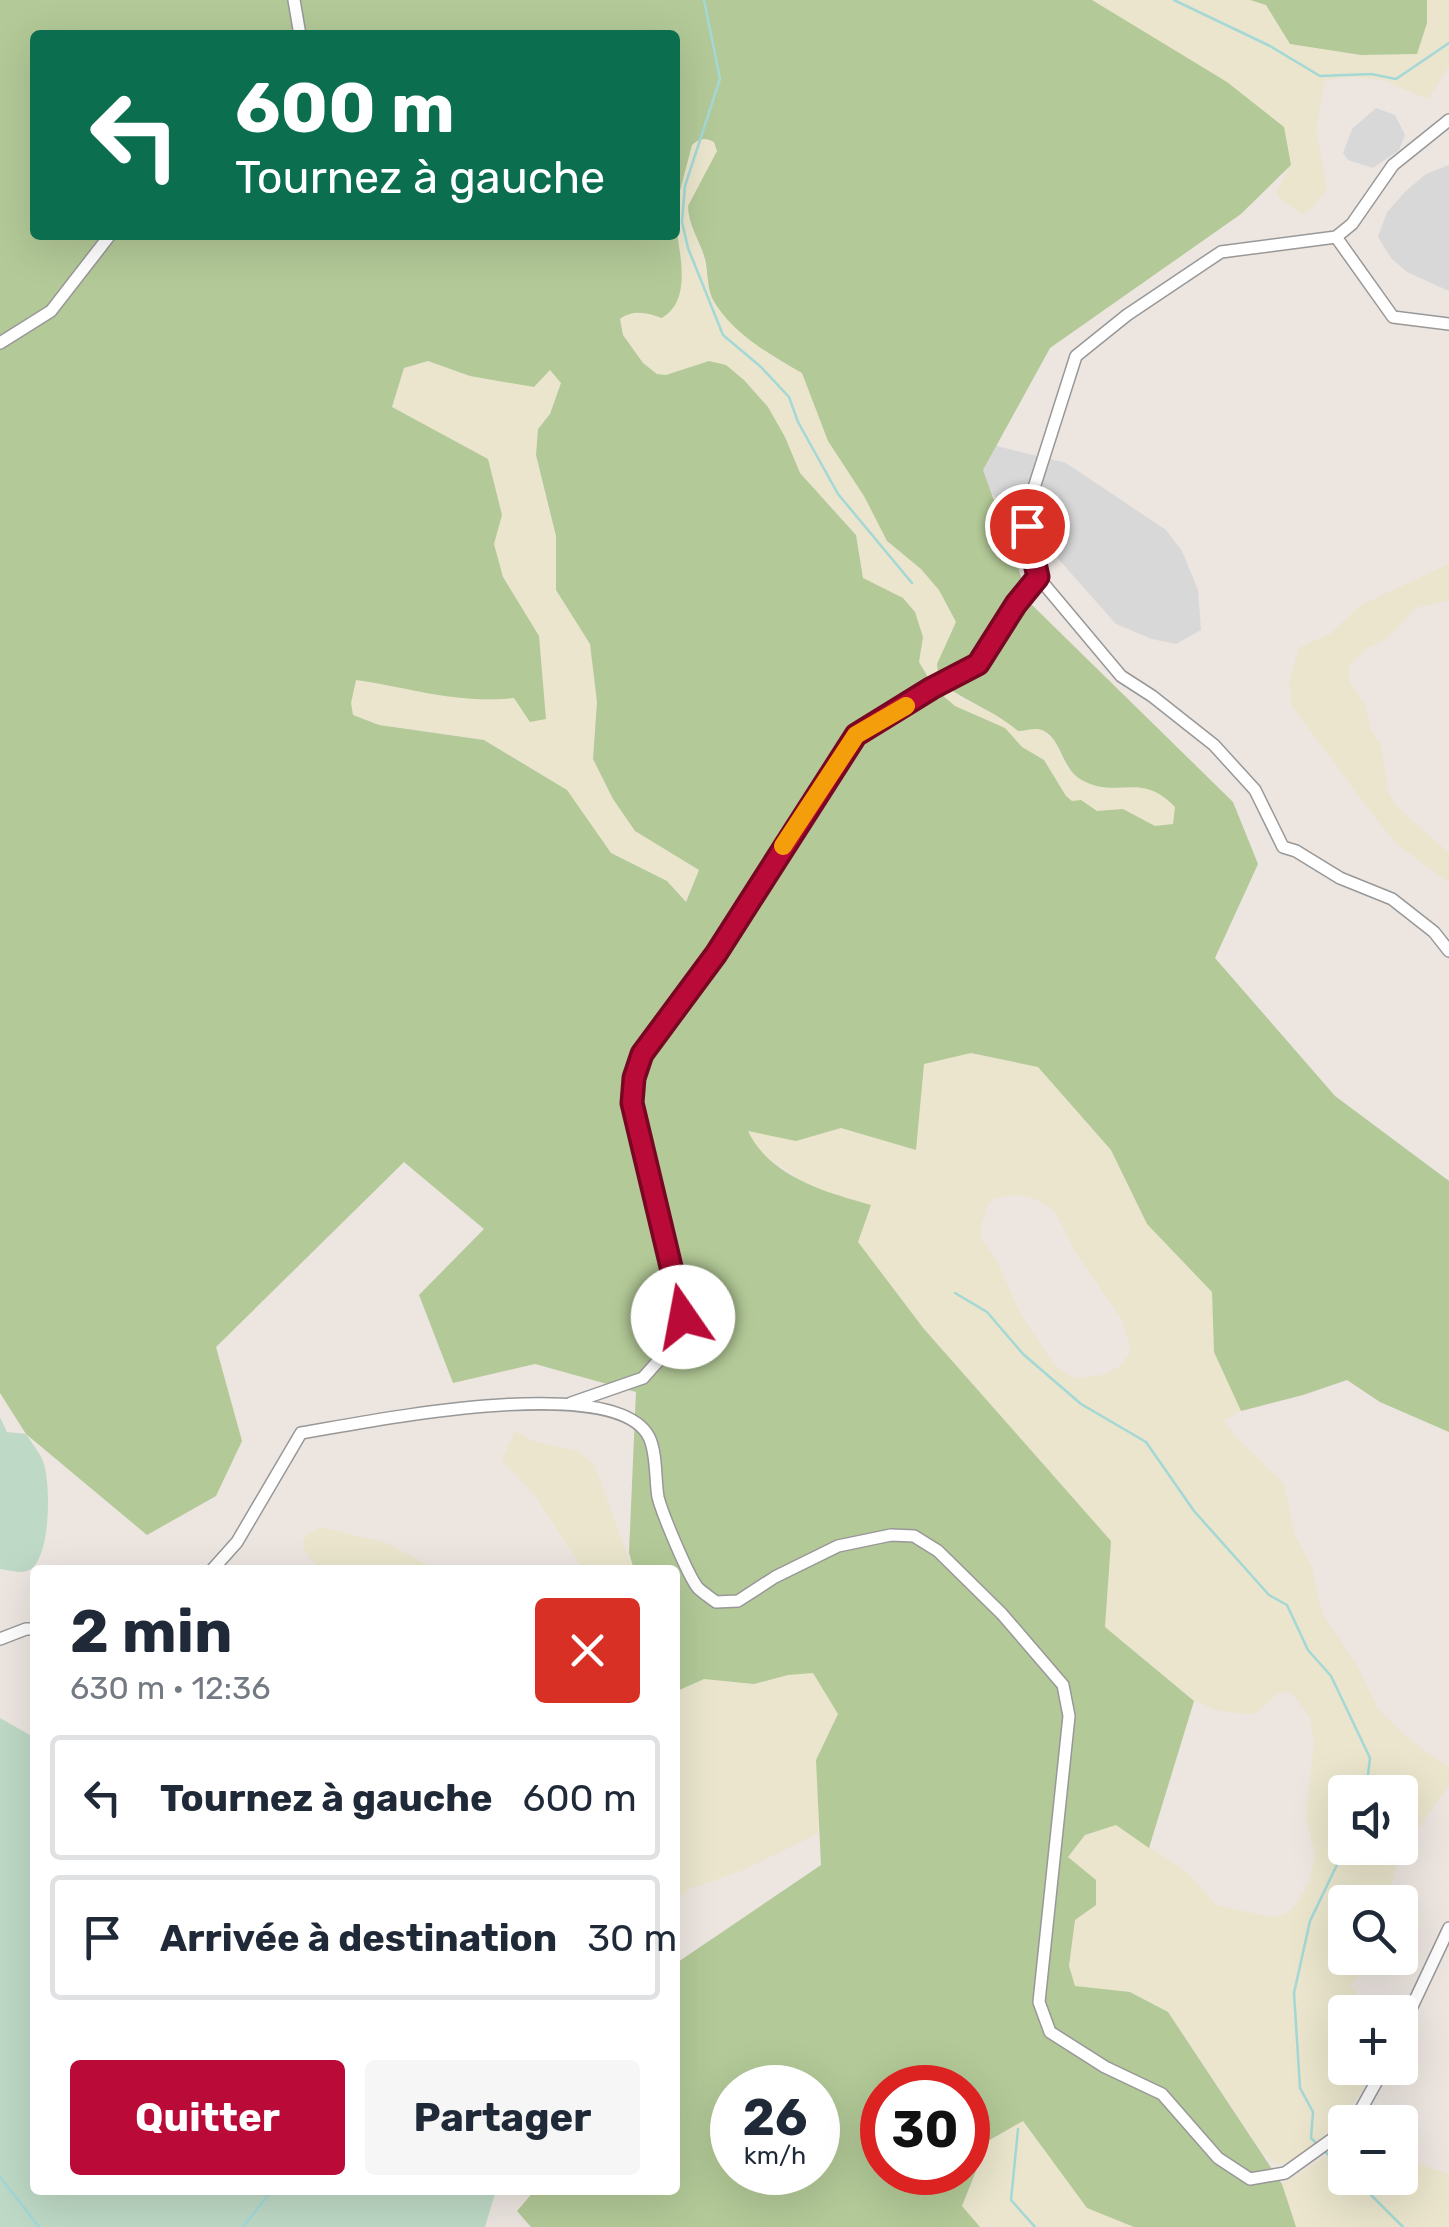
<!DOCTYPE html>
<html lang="fr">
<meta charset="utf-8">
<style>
body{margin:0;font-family:Rubik,sans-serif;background:#f6f6f7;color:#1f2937;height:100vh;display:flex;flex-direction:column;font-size:38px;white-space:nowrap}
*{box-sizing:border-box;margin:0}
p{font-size:32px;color:#747a83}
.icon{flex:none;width:55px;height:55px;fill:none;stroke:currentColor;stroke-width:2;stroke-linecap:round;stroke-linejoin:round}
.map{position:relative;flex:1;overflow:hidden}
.details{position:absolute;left:30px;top:1565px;width:650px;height:630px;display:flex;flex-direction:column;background:#fff;border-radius:10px;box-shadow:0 10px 40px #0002}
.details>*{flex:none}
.banner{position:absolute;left:30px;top:30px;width:650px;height:210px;border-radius:10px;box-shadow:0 10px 40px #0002;background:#0b6e4f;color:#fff;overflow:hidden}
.tools{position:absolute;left:1328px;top:1775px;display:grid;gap:20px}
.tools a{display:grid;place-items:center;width:90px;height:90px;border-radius:10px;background:#fff;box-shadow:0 10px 40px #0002;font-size:50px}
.speed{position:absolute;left:710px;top:2065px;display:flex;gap:20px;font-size:50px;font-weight:700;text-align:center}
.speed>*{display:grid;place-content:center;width:130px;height:130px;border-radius:50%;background:#fff;box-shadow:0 10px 40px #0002;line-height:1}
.speed small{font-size:25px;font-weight:400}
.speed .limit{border:15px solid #d22;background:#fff;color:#111}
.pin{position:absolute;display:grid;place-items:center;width:85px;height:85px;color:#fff;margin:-42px;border:5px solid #fff;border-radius:50%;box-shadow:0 2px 10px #0007}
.me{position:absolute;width:110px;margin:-55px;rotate:348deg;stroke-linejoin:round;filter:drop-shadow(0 0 8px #0008)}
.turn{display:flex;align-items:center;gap:35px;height:210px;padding:0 40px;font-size:45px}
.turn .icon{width:130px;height:130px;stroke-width:2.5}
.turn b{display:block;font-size:70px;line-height:85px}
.round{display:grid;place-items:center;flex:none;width:105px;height:105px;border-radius:10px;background:#f6f6f7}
.overview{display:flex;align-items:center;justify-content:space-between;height:170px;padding:0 40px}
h1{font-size:60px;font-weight:700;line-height:75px}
.cta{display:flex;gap:20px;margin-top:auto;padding:20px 40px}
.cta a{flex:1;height:115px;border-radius:10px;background:#ba0b38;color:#fff;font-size:40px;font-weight:700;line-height:115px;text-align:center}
.cta a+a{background:#f6f6f7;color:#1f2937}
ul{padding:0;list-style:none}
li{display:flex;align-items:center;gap:30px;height:125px;margin:0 20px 15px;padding:0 20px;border:5px solid #e0e1e3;border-radius:10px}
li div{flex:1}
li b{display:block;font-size:38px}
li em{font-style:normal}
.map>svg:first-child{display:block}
.residential{fill:#d9d8d8}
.farmland{fill:#eae5cc;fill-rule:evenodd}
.forest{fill:#b3c997;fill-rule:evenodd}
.wetland{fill:#bed9c6}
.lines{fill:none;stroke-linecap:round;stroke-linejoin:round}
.stream{stroke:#a3d8d6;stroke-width:2.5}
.street-casing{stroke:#989898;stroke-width:14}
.street{stroke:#fff;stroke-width:11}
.route-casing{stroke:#790724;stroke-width:25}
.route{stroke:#ba0b38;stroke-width:18}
.slow{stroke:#f59e0b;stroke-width:18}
</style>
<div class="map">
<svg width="1449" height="2227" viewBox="0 0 1449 2227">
<rect width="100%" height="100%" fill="#ece5e0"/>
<path class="residential" d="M 1376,108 L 1395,115 L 1405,135 L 1399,150 L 1373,168 L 1348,160 L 1343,153 L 1352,129 Z
M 1449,165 L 1449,291 L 1407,272 L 1391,258 L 1378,237 L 1387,212 L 1407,190 L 1426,174 Z
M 997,446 L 1066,463 L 1166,530 L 1182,551 L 1198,590 L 1201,630 L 1176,644 L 1152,639 L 1116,624 L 1014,509 L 975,483 L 984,448 Z"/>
<path class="farmland" d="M 1092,0 L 1250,0 L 1266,4 L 1290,44 L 1361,55 L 1417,54 L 1427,23 L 1427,0 L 1449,0 L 1449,66 L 1428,99 L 1382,80 L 1351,77 L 1325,80 L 1316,130 L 1327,189 L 1310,210 L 1302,214 L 1280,199 L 1276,192 L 1291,165 Z
M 706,138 L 714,142 L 717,151 L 689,206 L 688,216 L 704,258 L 711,295 L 771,356 L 802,373 L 887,541 L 921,569 L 939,590 L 956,622 L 937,664 L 959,698 L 999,714 L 1018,731 L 1035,728 L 1044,731 L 1056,743 L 1067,769 L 1102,788 L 1146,786 L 1163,794 L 1175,807 L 1173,824 L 1155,826 L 1123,809 L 1097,811 L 1081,801 L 1072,801 L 1066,796 L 1044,760 L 1022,747 L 1005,728 L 955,706 L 935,689 L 919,662 L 923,637 L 903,598 L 863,578 L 856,534 L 800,473 L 785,437 L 768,407 L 744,380 L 726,365 L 709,361 L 666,375 L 657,374 L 643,363 L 623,335 L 620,319 L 627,313 L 644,312 L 682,274 L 675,210 L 692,145 L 698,139 Z
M 428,361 L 470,376 L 550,370 L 561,383 L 550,414 L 538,429 L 536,455 L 556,536 L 556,590 L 590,644 L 597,702 L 593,759 L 635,831 L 699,870 L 685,903 L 667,881 L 611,853 L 567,790 L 485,740 L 379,725 L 353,715 L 351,702 L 356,679 L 514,698 L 546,719 L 539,636 L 503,577 L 494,544 L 502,514 L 488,459 L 392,408 L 404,368 Z
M 1449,564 L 1449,600 L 1416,608 L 1384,641 L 1368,647 L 1349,666 L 1350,683 L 1365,704 L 1371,730 L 1381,745 L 1388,791 L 1396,806 L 1449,853 L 1449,883 L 1398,845 L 1380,824 L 1292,706 L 1289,681 L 1299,648 L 1330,634 L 1361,605 Z
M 971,1053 L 1038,1067 L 1111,1150 L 1147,1224 L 1212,1292 L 1214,1352 L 1241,1411 L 1224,1420 L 1234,1435 L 1284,1484 L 1295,1536 L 1311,1565 L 1322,1613 L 1358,1667 L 1378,1709 L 1410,1740 L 1449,1767 L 1449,1785 L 1398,1857 L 1387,1902 L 1345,1902 L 1345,1958 L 1372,1958 L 1351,1986 L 1357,1993 L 1363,2012 L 1345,2012 L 1345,2058 L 1339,2067 L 1342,2075 L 1358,2068 L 1365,2071 L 1362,2090 L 1336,2126 L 1293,2161 L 1276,2165 L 1262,2152 L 1168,2012 L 1130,1992 L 1074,1986 L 1069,1966 L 1075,1920 L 1096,1904 L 1096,1880 L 1068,1857 L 1085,1835 L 1116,1825 L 1187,1872 L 1216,1905 L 1269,1917 L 1285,1915 L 1297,1903 L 1310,1880 L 1315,1853 L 1306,1818 L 1314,1743 L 1310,1717 L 1294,1696 L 1286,1691 L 1277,1694 L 1256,1713 L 1246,1714 L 1220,1711 L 1194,1701 L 1105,1627 L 1111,1541 L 924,1329 L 857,1241 L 871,1205 L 813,1189 L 757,1150 L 747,1130 L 796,1141 L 841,1128 L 916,1150 L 923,1064 ZM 1013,1195 L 1031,1197 L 1054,1210 L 1075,1251 L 1122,1320 L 1130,1345 L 1129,1355 L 1118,1368 L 1102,1375 L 1076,1379 L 1055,1366 L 1020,1313 L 996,1259 L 981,1238 L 980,1229 L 988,1204 L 995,1198 ZM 1345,1792 L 1400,1792 L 1400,1848 L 1345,1848 Z
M 515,1431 L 535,1442 L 577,1451 L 594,1464 L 633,1570 L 583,1570 L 536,1497 L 502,1460 Z
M 322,1527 L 389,1544 L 437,1570 L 320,1570 L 304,1549 L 303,1541 L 307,1534 Z
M 813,1673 L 838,1714 L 816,1760 L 821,1815 L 817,1834 L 748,1868 L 690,1889 L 675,1900 L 675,1692 L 704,1679 L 754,1684 L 788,1675 Z
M 1023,2121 L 1087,2208 L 1134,2227 L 980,2227 L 962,2206 L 988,2141 Z
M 1345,2144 L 1345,2178 L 1400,2178 L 1400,2158 L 1449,2174 L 1449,2227 L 1296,2227 L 1282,2184 Z"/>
<path class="forest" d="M 0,0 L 1092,0 L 1227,82 L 1284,127 L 1291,165 L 1241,214 L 1050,348 L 983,470 L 1031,604 L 1233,802 L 1258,864 L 1215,958 L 1335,1096 L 1449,1181 L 1449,1432 L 1380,1402 L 1347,1380 L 1303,1395 L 1241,1411 L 1214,1352 L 1212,1292 L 1147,1224 L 1111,1150 L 1038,1067 L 971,1053 L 924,1064 L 916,1150 L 841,1128 L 796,1141 L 748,1131 C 770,1177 825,1192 871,1205 L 858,1242 L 924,1329 L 1111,1541 L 1105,1627 L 1194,1701 L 1149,1848 L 1116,1825 L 1085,1835 L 1068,1857 L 1096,1880 L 1096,1905 L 1075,1920 L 1069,1966 L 1075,1986 L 1130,1992 L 1168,2012 L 1282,2184 L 1296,2227 L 1134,2227 L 1087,2208 L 1023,2121 L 988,2141 L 962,2206 L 980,2227 L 531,2227 L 517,2211 L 535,2190 L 675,2190 L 675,1964 L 821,1865 L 816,1760 L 838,1714 L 813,1673 L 788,1675 L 754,1684 L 704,1679 L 675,1692 L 675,1570 L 634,1570 L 629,1553 L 636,1392 L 535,1364 L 453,1383 L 419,1295 L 484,1229 L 404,1162 L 216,1347 L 242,1441 L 216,1496 L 147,1535 L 26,1434 L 0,1393 ZM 35,35 L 675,35 L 675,210 L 692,145 C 699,138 705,137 714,142 L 717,151 L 688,206 C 688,225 700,241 705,259 C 708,271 707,286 712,298 C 730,332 770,355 802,373 L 828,441 L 864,496 L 887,541 L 921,569 L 939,590 L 956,622 L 937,664 L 939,681 C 965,702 994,710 1018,731 C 1027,731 1034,727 1042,730 C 1062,739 1061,767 1080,779 C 1117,801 1140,770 1175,807 L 1173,824 L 1155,826 L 1123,809 L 1097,811 L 1081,800 L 1072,801 L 1066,796 L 1044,760 L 1022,747 L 1005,728 L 955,706 L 935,689 L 919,662 L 923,637 L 915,612 L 903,598 L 863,578 L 856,535 L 800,473 L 785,437 L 768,407 L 744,380 L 726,365 L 709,361 L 666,375 L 657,374 L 643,363 L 623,335 L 620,319 C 634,309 647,313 662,318 C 696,298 676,245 675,213 L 675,235 L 35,235 ZM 428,361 L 470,376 L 534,387 L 550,370 L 561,383 L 550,414 L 538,429 L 536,455 L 556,536 L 556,590 L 590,644 L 597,702 L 593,759 L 613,799 L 635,831 L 699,870 L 686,902 L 667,881 L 611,853 L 567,790 L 484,740 L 379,725 L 353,715 L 351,703 L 356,680 C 412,688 456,704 514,698 L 530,722 L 546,719 L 539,636 L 503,577 L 494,544 L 502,515 L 488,459 L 392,407 L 404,368 ZM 732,2088 L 818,2088 L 818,2172 L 732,2172 ZM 882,2088 L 968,2088 L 968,2172 L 882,2172 Z
M 1250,0 L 1427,0 L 1427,23 L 1417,54 L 1361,55 L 1290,44 L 1266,5 Z"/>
<path class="wetland" d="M 0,1417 L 7,1432 L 26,1434 C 31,1442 39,1452 43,1461 C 51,1482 51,1555 31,1569 C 23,1575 10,1570 0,1569 Z
M 0,1718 L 35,1738 L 35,2190 L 496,2190 L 485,2227 L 0,2227 Z"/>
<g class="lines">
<path class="stream" d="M 704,0 L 720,79 L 685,186 L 682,222 L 688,248 L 723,335 L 761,367 L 789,397 L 798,422 L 838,494 L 912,583
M 1174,0 L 1270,46 L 1320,76 L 1371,74 L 1396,79 L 1449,43
M 955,1293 L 987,1312 L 1023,1354 L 1081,1404 L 1146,1442 L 1194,1511 L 1269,1595 L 1287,1605 L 1308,1650 L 1331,1676 L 1370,1758 L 1366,1792
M 1018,2129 L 1011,2200 L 1035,2227
M 1318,2145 L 1311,2138 L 1313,2112 L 1300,2088 L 1294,1993 L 1310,1921 L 1345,1848
M 1323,2150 L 1345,2169
M 0,2177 L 39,2227
M 1354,2178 L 1403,2227
M 243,2227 L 272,2190"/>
<defs>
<path id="street" d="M 294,0 L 300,35
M 1449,120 L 1393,165 L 1352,224 L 1336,237 L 1221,252 L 1127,315 L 1076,356 L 1032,494 L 1027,525 L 1038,577 L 1121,676 L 1152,696 L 1214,745 L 1255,790 L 1283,847 L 1296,851 L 1340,878 L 1392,899 L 1434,932 L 1449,951
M 1336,237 L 1393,317 L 1449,324
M 0,343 L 51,311 L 110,235
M 571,1403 L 643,1378 L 684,1332 L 679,1290 L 665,1244 L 633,1103 L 635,1078 L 643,1054 L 716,953 L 856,735 L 932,688 L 978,664 L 1016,604 L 1038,577
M 212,1570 L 237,1542 L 301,1433 C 363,1423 615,1370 649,1437 C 657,1453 655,1480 658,1497 C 662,1513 688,1576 698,1588 C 703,1593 711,1598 716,1602 L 738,1601 L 775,1577 L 838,1546 L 891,1535 L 914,1536 L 938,1551 L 1002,1614 L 1063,1685 L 1069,1716 L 1039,2002 L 1050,2032 L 1105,2067 L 1162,2094 L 1218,2158 L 1250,2179 L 1285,2173 L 1345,2130
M 0,1639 L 26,1629 L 35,1629
M 1400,2032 L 1449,1928
M 1354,2122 L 1384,2068"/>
</defs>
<use href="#street" class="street-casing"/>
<use href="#street" class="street"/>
</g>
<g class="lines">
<defs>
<path id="route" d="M 683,1317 L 632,1103 L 634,1078 L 642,1054 L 716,954 L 856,735 L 932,688 L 978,664 L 1016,604 L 1038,577 L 1027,526"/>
</defs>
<use href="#route" class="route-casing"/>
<use href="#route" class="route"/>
<path class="slow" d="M 783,846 L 856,735 L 906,706"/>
</g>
</svg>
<div class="tools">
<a><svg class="icon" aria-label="sound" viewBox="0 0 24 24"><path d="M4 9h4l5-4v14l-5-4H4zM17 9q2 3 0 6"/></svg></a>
<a><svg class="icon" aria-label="search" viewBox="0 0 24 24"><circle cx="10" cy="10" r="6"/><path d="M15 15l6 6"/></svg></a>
<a>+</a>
<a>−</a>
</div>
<div class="speed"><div>26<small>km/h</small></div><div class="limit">30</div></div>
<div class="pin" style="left:1027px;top:526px;background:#d93025"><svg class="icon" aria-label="arrive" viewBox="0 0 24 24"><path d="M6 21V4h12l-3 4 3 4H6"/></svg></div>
<svg class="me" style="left:683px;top:1317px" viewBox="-20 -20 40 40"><circle r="19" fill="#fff"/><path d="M0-13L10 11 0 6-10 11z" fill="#ba0b38"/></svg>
<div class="banner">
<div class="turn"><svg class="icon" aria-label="left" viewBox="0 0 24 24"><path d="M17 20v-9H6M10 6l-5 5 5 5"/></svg><div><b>600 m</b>Tournez à gauche</div></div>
</div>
<section class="details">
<div class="overview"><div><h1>2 min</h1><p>630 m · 12:36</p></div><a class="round" style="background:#d93025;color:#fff"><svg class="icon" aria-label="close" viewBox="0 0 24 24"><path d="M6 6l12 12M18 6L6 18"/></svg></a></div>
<ul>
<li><svg class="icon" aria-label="left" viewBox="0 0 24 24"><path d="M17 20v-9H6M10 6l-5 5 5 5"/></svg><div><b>Tournez à gauche</b></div><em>600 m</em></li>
<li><svg class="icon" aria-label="arrive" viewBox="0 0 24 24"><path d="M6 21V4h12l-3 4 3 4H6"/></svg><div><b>Arrivée à destination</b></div><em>30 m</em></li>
</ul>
<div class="cta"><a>Quitter</a><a>Partager</a></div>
</section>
</div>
